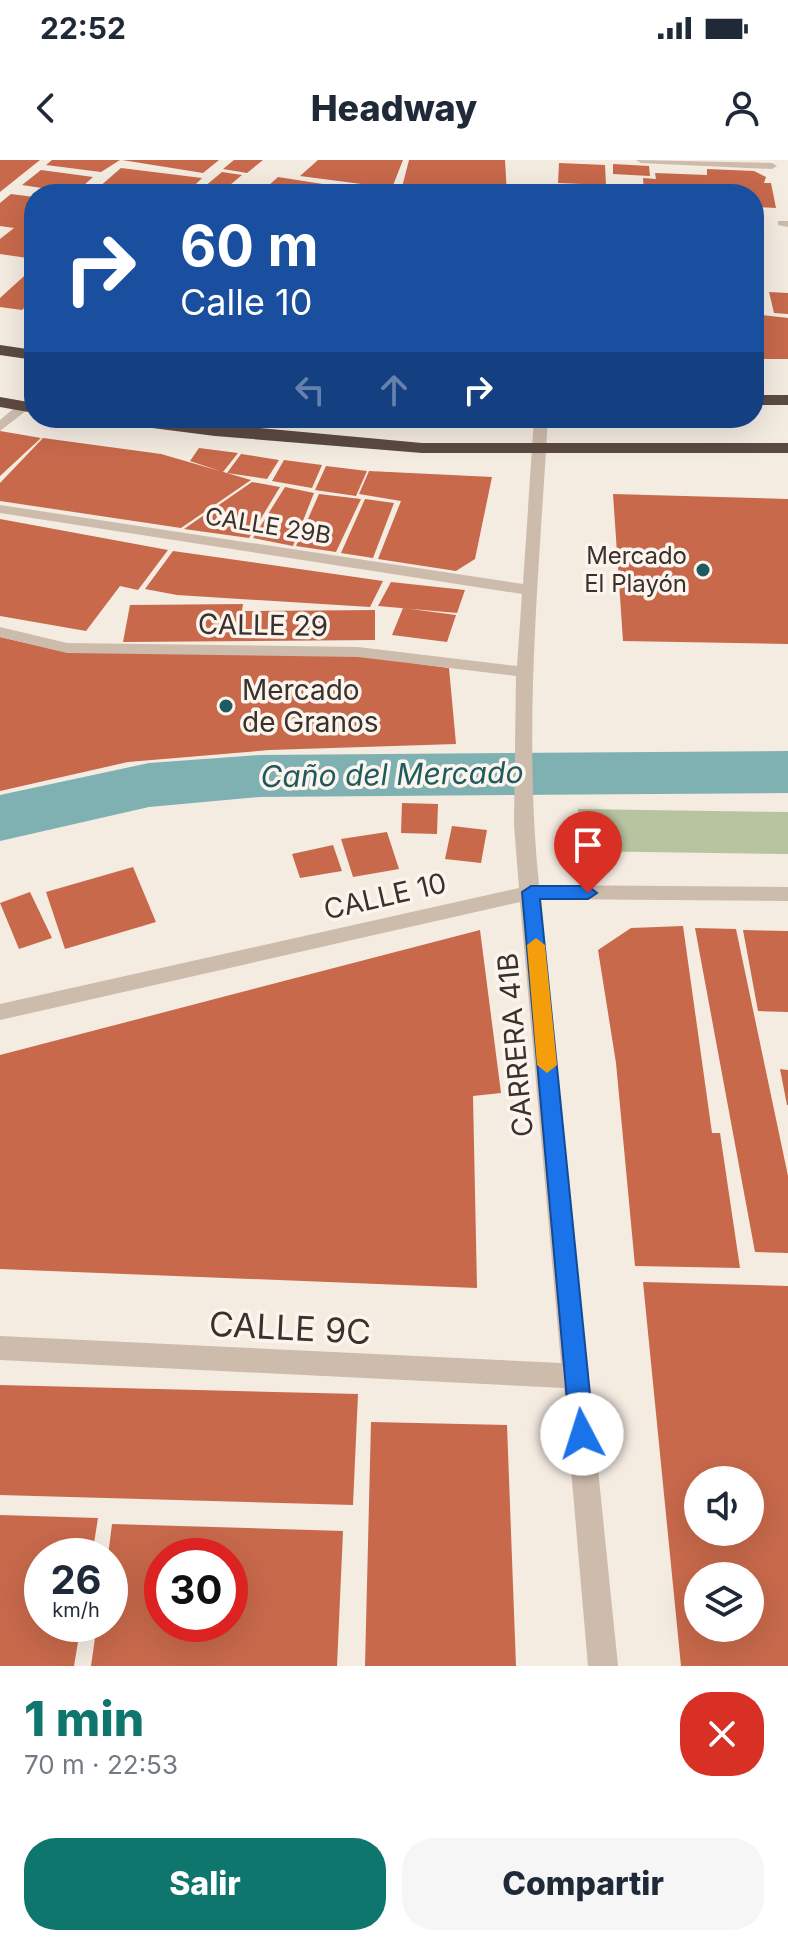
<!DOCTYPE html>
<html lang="es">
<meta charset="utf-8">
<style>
body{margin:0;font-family:Inter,sans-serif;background:#f6f6f7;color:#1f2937;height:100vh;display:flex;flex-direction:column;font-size:30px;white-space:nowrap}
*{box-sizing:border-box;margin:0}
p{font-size:26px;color:#747a83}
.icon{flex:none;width:44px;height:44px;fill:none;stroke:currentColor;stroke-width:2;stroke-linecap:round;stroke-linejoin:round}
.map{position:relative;height:1506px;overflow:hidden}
.details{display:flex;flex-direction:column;background:#fff;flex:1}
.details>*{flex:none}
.top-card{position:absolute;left:24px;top:24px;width:740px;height:244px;border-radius:32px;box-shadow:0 8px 32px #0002;background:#1a4fa0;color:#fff;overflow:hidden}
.tools{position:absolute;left:684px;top:1306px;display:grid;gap:16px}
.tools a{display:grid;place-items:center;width:80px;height:80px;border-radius:50%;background:#fff;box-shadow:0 8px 32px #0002;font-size:40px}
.speed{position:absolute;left:24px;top:1378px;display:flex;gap:16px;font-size:40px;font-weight:700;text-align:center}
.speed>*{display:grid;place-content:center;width:104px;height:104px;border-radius:50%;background:#fff;box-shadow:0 8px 32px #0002;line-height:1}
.speed small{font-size:20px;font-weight:400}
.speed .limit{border:12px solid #d22;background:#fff;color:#111}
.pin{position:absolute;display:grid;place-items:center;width:68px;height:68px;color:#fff;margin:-82px -34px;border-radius:50% 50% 50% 0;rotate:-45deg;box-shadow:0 0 8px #0007}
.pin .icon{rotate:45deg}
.me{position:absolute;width:88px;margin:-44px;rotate:355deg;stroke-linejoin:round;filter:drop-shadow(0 0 6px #0008)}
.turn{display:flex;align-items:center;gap:28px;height:168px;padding:0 24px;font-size:36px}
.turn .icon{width:104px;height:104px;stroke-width:2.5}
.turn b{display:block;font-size:56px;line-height:68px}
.lanes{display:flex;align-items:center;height:76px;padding:0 24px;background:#0003;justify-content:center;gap:40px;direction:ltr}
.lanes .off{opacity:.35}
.round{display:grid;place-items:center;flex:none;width:84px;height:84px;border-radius:32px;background:#f6f6f7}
.head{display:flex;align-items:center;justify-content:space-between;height:136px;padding:0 24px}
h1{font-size:48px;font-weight:800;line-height:60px;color:#0f766e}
.cta{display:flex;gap:16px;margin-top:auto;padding:16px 24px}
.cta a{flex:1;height:92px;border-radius:32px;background:#0f766e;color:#fff;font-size:32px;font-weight:800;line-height:92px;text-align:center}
.cta a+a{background:#f6f6f7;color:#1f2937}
.status{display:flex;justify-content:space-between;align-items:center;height:56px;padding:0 40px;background:#fff;direction:ltr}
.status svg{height:22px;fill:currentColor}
header{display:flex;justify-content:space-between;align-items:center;height:104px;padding:0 24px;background:#fff;font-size:36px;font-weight:800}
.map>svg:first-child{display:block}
.green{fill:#b8c4a0}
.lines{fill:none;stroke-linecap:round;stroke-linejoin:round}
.canal{fill:#7fb0b2;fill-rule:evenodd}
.building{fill:#c8694b;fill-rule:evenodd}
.minor{fill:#cdbbac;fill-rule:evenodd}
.highway{fill:#5c4a42;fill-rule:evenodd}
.route{fill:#1a73e8;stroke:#114b97;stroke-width:2}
.slow{fill:#f59e0b}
.poi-dot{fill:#1f5a5e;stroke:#fbf5ee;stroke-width:3}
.labels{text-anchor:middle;stroke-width:7;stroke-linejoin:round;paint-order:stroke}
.far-street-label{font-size:24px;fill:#3b302b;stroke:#fbf5ee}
.far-poi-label{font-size:24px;fill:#3b302b;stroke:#fbf5ee;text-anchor:end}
.street-label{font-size:28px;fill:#3b302b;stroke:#fbf5ee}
.poi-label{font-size:28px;fill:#3b302b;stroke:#fbf5ee;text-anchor:start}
.water-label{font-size:30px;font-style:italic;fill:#1f5a5e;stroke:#fbf5ee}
.near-street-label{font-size:34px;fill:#3b302b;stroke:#fbf5ee}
</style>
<div class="status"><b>22:52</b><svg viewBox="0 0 49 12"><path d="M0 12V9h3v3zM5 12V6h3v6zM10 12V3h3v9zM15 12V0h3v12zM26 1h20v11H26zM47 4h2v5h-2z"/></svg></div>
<header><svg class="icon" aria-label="back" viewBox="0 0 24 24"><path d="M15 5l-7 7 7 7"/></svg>Headway<svg class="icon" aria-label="person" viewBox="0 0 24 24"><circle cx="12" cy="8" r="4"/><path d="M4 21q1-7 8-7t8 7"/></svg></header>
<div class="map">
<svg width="788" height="1506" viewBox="0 0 788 1506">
<rect width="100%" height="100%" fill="#f4ebe1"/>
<path class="green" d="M 578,649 L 788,652 L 788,694 L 578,691 Z"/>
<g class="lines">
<path class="canal" d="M 788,591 L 788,633 L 260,637 L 149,647 L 0,681 L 0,635 L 149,603 L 260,595 Z"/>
</g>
<path class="building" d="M 0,0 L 40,0 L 0,32 Z
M 52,0 L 120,0 L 101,12 L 46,5 Z
M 122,0 L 219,0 L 203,13 Z
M 234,0 L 263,0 L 247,13 L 223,9 Z
M 318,0 L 403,0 L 392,28 L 300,16 Z
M 409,0 L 505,0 L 507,34 L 401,31 Z
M 559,3 L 605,5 L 606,25 L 558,23 Z
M 613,4 L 649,6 L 650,16 L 613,14 Z
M 121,8 L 202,18 L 186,34 L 91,34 Z
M 707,9 L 754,11 L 766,17 L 764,23 L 771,23 L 776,48 L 754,47 L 754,34 L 644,34 L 643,18 L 656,19 L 655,13 L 707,15 Z
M 41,10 L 93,17 L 75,33 L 22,25 Z
M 222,12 L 242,15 L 224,30 L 204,27 Z
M 278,17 L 342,27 L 335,34 L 259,34 Z
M 560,25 L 605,26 L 606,34 L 561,34 Z
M 11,34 L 34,37 L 34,99 L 0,94 L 0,79 L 14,68 L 0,66 L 0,43 Z
M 34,107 L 34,138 L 22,150 L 0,147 L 0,138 Z
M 769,132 L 788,133 L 788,154 L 774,153 Z
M 754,154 L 788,158 L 788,199 L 754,199 Z
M 0,271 L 41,278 L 0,316 Z
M 43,278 L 161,294 L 251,320 L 181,368 L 0,341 L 0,323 Z
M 199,288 L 238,293 L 223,312 L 190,301 Z
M 241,294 L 279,300 L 267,319 L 227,313 Z
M 284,300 L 322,305 L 312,328 L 272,321 Z
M 326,306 L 367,311 L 356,336 L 315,330 Z
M 369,311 L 492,317 L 475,399 L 456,411 L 378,399 L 401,341 L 359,334 Z
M 252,322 L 280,327 L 249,378 L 184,369 Z
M 285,327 L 314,333 L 293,386 L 253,378 Z
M 319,334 L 361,339 L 336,392 L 296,386 Z
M 613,334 L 788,339 L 788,484 L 623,481 Z
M 365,339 L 394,343 L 373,398 L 341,393 Z
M 0,359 L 168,390 L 138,430 L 120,426 L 86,471 L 0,456 Z
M 173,391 L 383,421 L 370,447 L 177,435 L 145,429 Z
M 391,422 L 465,430 L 457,453 L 378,446 Z
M 243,444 L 242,451 L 375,450 L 375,480 L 123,482 L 130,445 Z
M 403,448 L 456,455 L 447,482 L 392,475 Z
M 0,477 L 61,491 L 354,495 L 449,508 L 456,584 L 270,590 L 128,602 L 0,631 Z
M 402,643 L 438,644 L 437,674 L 401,673 Z
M 452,666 L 487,670 L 481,703 L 445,699 Z
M 387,672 L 399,709 L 353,717 L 341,679 Z
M 333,685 L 342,711 L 300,718 L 292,694 Z
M 133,707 L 156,762 L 65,789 L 46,732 Z
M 30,732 L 52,778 L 19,789 L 0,743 Z
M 683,766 L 712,973 L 720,973 L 740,1108 L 635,1106 L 616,903 L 598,790 L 631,768 Z
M 695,768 L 736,769 L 788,1016 L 788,1093 L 755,1092 Z
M 480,770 L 501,933 L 473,936 L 477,1128 L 0,1109 L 0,895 Z
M 743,770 L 788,771 L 788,852 L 758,851 Z
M 780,909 L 788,910 L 788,945 L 787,945 Z
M 643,1122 L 788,1126 L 788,1506 L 681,1506 ZM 698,1320 L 750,1320 L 750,1372 L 698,1372 ZM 698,1416 L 750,1416 L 750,1468 L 698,1468 Z
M 0,1225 L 358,1234 L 353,1345 L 0,1335 Z
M 371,1262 L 507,1265 L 516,1506 L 365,1506 Z
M 0,1355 L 98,1358 L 92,1396 L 42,1396 L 42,1464 L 81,1464 L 74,1506 L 0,1506 Z
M 112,1364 L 343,1371 L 337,1506 L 91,1506 L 97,1464 L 110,1464 L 108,1396 ZM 162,1396 L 230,1396 L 230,1464 L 162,1464 Z"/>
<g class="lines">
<path class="minor" d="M 636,0 L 772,3 L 777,6 L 772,9 L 641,3 Z
M 778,61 L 788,61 L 788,67 L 778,65 Z
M 19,244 L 31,247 L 0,271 L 0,260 Z
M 534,258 L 548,258 C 539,413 523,570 539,725 L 788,727 L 788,741 L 540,739 L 618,1506 L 588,1506 L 564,1228 L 0,1200 L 0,1176 L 561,1203 L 520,742 L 0,860 L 0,844 L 519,728 L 514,665 L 516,516 L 358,497 L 67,493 L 0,477 L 0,467 L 67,483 L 358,487 L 517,506 L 522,434 L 0,353 L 0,345 L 523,424 Z"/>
<path class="highway" d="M 0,185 L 34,190 L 34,200 L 0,195 Z
M 754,235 L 788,235 L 788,245 L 754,245 Z
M 0,237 L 34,243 L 34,253 L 0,247 Z
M 105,258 L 152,258 L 422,283 L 788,283 L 788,293 L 422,293 L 215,276 L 113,263 Z"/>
</g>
<path class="route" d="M 531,726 L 588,726 L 597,733 L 588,739 L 540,739 L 594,1274 L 591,1282 L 582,1286 L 573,1282 L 570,1274 L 522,732 Z"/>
<path class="slow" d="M 536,778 L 545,785 L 557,905 L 547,913 L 537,905 L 527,785 Z"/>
<g class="poi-dot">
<circle cx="703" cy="410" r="8"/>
<circle cx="226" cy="546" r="8"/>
</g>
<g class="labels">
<g class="far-street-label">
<text transform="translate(268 366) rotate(9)" y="8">CALLE 29B</text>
</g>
<g class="far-poi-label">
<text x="687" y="404">Mercado<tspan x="687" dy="28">El Playón</tspan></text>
</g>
<g class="street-label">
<text transform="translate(263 465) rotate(1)" y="10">CALLE 29</text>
<text transform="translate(385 736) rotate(-13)" y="10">CALLE 10</text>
<text transform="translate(515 885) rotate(-95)" y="10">CARRERA 41B</text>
</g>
<g class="poi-label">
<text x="242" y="540">Mercado<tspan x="242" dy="32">de Granos</tspan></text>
</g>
<g class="water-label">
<text transform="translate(392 615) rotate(-1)" y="10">Caño del Mercado</text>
</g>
<g class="near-street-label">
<text transform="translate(290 1168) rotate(3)" y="12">CALLE 9C</text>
</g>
</g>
</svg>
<div class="tools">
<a><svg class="icon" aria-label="sound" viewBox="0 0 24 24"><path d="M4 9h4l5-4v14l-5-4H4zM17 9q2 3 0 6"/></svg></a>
<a><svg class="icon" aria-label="layers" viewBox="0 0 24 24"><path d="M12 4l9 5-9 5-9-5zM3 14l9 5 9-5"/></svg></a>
</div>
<div class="speed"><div>26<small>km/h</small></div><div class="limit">30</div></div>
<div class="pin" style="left:588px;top:733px;background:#d93025"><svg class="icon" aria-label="arrive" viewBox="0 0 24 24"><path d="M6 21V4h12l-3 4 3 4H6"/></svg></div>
<svg class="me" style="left:582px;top:1274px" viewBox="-20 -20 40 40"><circle r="19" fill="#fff"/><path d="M0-13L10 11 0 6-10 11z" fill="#1a73e8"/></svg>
<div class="top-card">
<div class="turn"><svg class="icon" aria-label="right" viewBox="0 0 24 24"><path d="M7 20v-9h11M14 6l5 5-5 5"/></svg><div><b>60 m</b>Calle 10</div></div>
<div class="lanes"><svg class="icon off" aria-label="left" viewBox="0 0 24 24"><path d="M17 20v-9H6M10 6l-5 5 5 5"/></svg><svg class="icon off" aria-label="ahead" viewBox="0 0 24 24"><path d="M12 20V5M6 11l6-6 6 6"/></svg><svg class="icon" aria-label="right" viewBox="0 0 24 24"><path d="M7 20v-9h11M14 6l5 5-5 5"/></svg></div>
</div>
</div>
<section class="details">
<div class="head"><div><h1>1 min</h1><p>70 m · 22:53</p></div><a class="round" style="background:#d93025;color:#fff"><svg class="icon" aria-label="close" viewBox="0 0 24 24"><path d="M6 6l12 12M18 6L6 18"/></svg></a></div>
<div class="cta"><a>Salir</a><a>Compartir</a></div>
</section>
